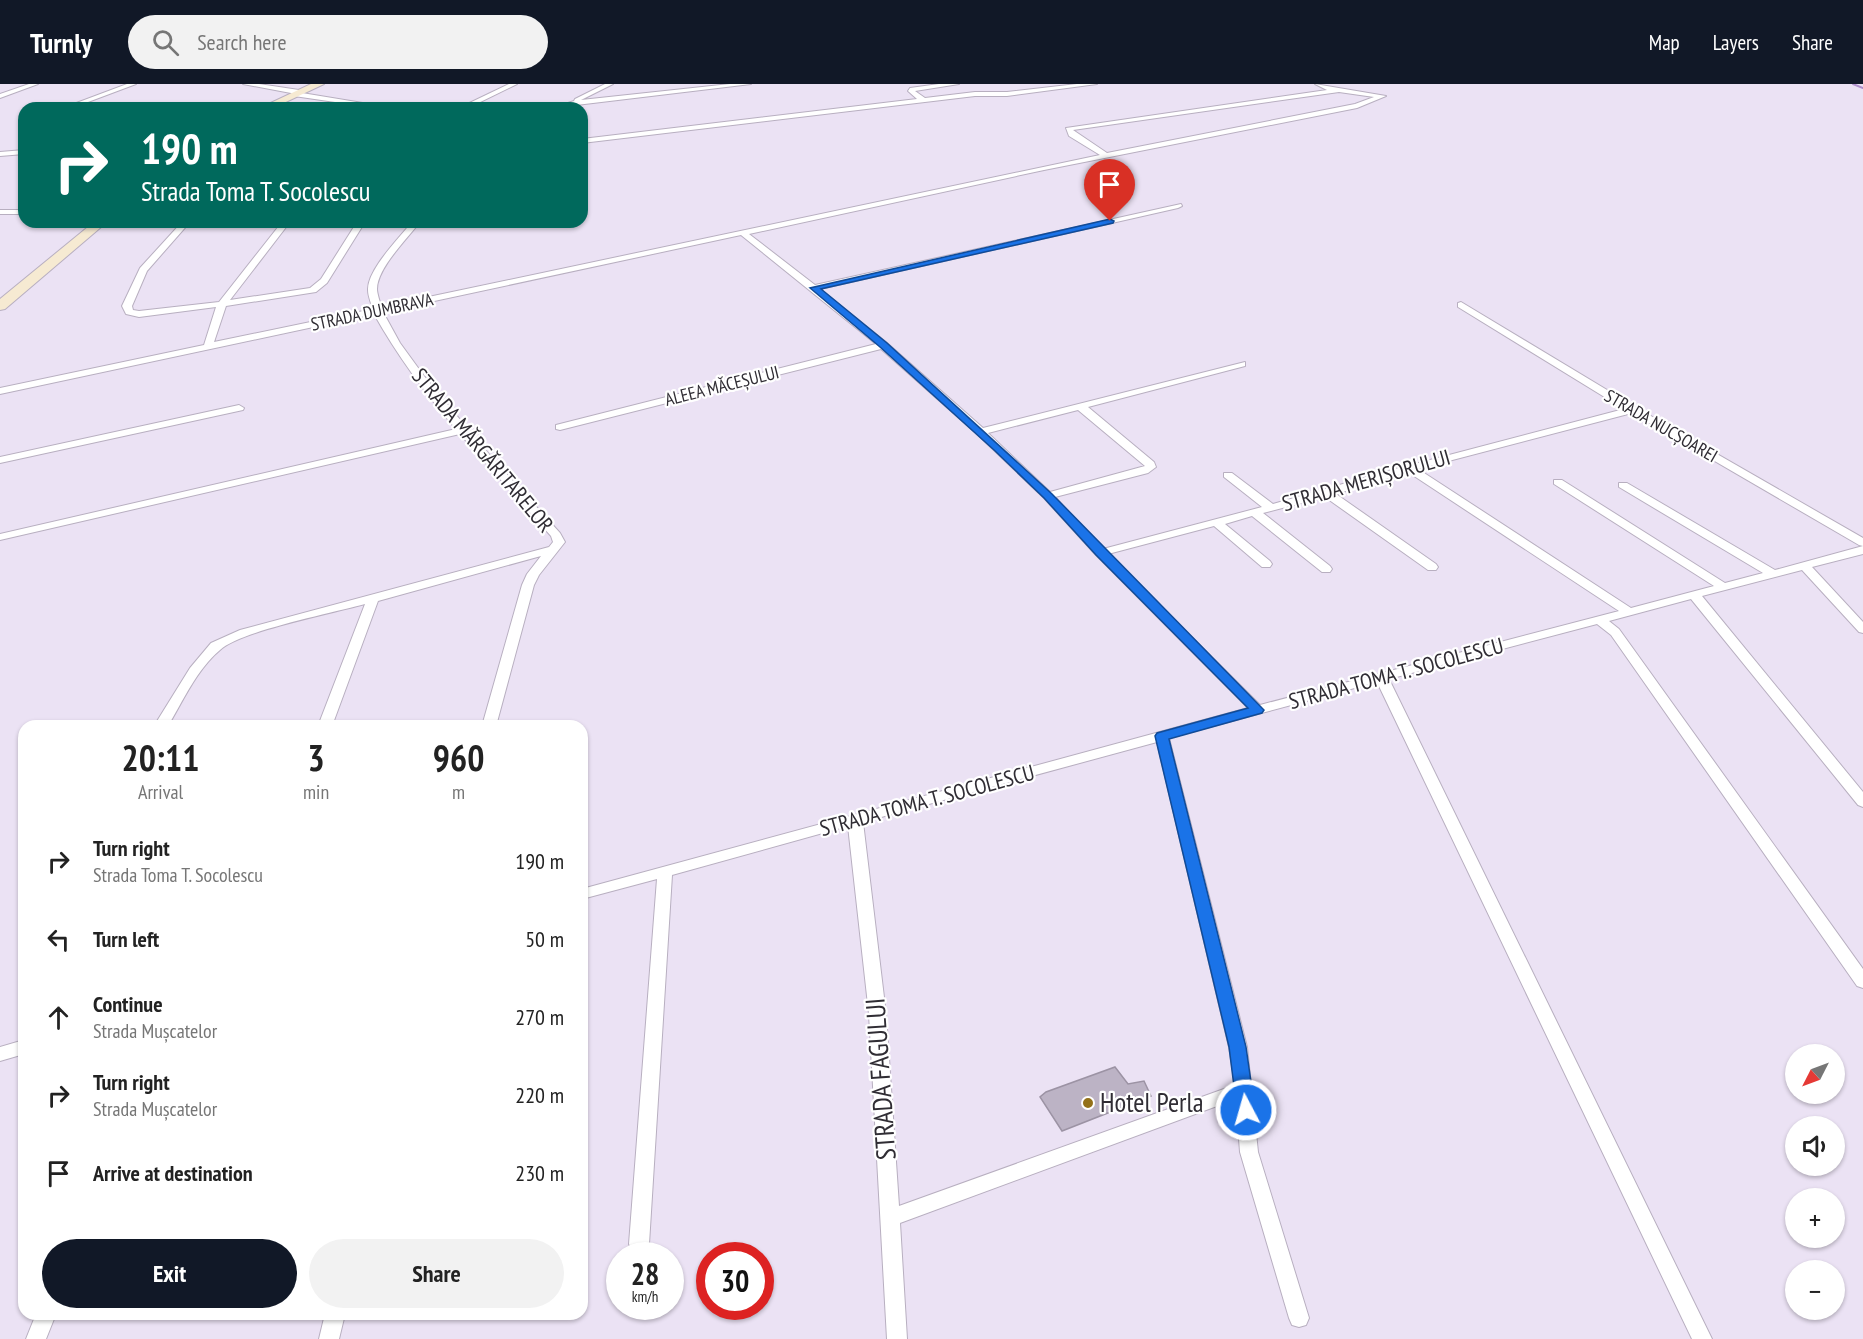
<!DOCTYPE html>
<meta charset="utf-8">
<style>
body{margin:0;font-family:"PT Sans Narrow",sans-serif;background:#f2f2f2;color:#222;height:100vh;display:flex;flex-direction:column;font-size:22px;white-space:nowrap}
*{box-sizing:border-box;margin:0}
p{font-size:20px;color:#767676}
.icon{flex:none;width:33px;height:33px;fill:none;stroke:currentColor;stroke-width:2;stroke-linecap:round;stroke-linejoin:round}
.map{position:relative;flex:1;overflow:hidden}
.panel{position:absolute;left:18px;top:636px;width:570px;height:600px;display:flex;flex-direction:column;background:#fff;border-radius:18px;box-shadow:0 2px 4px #0004}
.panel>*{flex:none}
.guide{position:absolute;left:18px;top:18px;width:570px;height:126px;border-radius:18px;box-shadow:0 2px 4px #0004;background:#00695c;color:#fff;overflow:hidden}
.needle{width:39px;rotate:228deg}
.tools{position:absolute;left:1785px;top:960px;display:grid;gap:12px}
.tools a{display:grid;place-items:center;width:60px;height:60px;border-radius:50%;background:#fff;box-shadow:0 2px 4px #0004;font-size:30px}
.speed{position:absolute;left:606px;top:1158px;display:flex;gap:12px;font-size:30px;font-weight:700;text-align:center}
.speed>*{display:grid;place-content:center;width:78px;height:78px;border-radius:50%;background:#fff;box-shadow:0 2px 4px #0004;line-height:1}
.speed small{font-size:15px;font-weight:400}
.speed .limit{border:9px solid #d22;background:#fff;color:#111}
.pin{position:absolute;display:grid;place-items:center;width:51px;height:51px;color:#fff;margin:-62px -26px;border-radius:50% 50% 50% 0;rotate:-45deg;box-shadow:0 0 6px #0007}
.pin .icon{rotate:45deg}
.me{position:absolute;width:66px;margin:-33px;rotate:354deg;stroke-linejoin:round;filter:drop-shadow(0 0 4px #0008)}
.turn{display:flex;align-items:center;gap:21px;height:126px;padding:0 24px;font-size:27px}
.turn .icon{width:78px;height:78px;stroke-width:2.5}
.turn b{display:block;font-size:42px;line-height:51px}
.eta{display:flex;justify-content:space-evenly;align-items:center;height:102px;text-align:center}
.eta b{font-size:36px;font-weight:700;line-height:42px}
.action{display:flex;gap:12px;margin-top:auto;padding:12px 24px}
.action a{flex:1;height:69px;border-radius:36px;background:#111827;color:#fff;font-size:24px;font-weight:700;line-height:69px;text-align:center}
.action a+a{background:#f2f2f2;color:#222}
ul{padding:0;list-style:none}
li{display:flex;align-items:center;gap:18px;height:78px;padding:0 24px}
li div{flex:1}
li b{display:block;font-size:22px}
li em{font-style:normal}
header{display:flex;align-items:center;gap:36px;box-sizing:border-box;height:84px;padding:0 30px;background:#111827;color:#fff}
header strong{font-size:28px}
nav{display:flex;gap:33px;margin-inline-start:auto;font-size:21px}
.search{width:420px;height:54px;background:#f2f2f2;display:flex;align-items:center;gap:15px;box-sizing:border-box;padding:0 21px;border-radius:33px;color:#767676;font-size:22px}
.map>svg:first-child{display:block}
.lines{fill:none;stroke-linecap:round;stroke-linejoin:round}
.stream{stroke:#ae8eca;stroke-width:2}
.building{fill:#bcb3c5;stroke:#9c93a4;stroke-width:1.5}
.street-casing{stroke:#b8afc0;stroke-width:2}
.secondary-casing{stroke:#b8afc0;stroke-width:2}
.street{fill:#fff;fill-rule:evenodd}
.secondary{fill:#f6ead2;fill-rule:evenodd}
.route{fill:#1a73e8;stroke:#114b97;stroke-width:1.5}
.poi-dot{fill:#947119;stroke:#fff;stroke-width:2}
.labels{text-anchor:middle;stroke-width:4.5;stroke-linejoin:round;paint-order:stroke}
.far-street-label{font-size:18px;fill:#302d34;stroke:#fff}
.street-label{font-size:22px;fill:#302d34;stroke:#fff}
.near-street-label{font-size:27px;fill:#302d34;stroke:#fff}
.near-poi-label{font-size:27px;fill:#302d34;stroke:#fff;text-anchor:start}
</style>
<header>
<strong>Turnly</strong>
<div class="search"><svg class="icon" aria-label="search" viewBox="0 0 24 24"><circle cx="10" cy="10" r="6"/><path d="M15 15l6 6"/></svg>Search here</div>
<nav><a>Map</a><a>Layers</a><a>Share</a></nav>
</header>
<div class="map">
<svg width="1863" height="1255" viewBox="0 0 1863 1255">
<rect width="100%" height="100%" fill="#ebe2f4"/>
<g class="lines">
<path class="stream" d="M 1853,0 L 1863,4"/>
</g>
<path class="building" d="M 1115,983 L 1128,1000 L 1144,997 L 1151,1012 L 1062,1047 L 1040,1013 L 1046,1008 Z"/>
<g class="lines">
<defs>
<path id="street" d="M 29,0 L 38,0 L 0,14 L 0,10 Z
M 127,0 L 136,0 L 72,24 L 63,24 Z
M 243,0 L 259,0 L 299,6 L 302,9 L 393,24 L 376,24 L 294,12 L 291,9 Z
M 509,0 L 517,0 L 468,24 L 459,24 Z
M 605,0 L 613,0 L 581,16 L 730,0 L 751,0 L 568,22 L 565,20 L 574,17 L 575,15 Z
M 939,0 L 959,0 L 915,7 L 925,14 L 975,8 L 1007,8 L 1077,0 L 1097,0 L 1007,12 L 975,12 L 582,59 L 582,55 L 917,15 L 908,7 L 910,4 Z
M 1315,0 L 1386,12 L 1357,24 L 1044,86 L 749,150 L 815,201 L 1181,120 L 1182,122 L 1178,124 L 820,205 L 887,259 L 983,344 L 1245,278 L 1245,282 L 1088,323 L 1154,378 L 1156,383 L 1148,389 L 1055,413 L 1103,465 L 1262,423 L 1224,393 L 1224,389 L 1232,389 L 1273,420 L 1402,383 L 1403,381 L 1411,381 L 1624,325 L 1458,223 L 1458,219 L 1461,218 L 1637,324 L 1863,454 L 1863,470 L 1812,483 L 1863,538 L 1863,549 L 1859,548 L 1802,486 L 1702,512 L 1863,708 L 1863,723 L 1858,721 L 1691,515 L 1609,537 L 1619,545 L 1863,885 L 1863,904 L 1857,902 L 1611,551 L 1597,540 L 1389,595 L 1712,1255 L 1692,1255 L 1377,598 L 1169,654 L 1247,963 L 1258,1068 L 1309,1234 L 1306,1241 L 1299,1243 L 1292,1241 L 1289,1234 L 1240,1068 L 1236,1015 L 900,1139 L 907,1255 L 887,1255 L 869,930 L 848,742 L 672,791 L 649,1160 L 646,1166 L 639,1169 L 632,1166 L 629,1160 L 657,795 L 582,815 L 582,805 L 1248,624 L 1096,471 L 1044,414 L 977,350 L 881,265 L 560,346 L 556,345 L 556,341 L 876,260 L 741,151 L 383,228 L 400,259 L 424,292 L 485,366 L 560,449 L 565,458 L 539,491 L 534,501 L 496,642 L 482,642 L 522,501 L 527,490 L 541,472 L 378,517 L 332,642 L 318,642 L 365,520 C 333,529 240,547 220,566 C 197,585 183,617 168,642 L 154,642 L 190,584 L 211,559 L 240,546 L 549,463 L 553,458 L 551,452 L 460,350 L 0,456 L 0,450 L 456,345 C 425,309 397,271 374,230 L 0,310 L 0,304 L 204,261 L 216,223 L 139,233 L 126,230 L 122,222 L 140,184 L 182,138 L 190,138 L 147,187 L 132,222 L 133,226 L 139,227 L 219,218 L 282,138 L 290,138 L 230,216 L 310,204 L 321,195 L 357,138 L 365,138 L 327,199 L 316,208 L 226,222 L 214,258 L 373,225 C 371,219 368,212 368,206 C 367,186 400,153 412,138 L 420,138 C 408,154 377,184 377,205 C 377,210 380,217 381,223 L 1100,71 L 1069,52 L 1066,44 L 1327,6 ZM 1339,8 L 1374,13 L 1355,20 L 1107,69 L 1073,46 ZM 1078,326 L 1145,382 L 1050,408 L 988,349 ZM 1632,329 L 1859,461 L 1863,462 L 1775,486 L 1627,399 L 1619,399 L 1619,403 L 1763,489 L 1725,499 L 1562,396 L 1554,396 L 1554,400 L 1714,502 L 1631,524 L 1418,385 ZM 1408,388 L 1619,527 L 1260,621 L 1108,470 L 1214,442 L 1262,483 L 1270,483 L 1272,480 L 1270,477 L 1225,440 L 1252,432 L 1322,488 L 1330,488 L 1332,485 L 1330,482 L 1263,429 L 1325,413 L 1428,486 L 1436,486 L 1438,483 L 1436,480 L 1336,410 ZM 1157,658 L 1229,963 L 1235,1001 L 899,1122 L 886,930 L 863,738 Z
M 24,66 L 24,70 L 0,72 L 0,68 Z
M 0,126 L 24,126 L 24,130 L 0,130 Z
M 239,321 L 244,324 L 243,326 L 0,379 L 0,373 Z
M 24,956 L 24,970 L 0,977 L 0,963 Z
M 36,1230 L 56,1230 L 46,1255 L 26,1255 Z
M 325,1230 L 345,1230 L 339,1255 L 319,1255 Z"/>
<path id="secondary" d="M 311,0 L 324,0 L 273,24 L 260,24 Z
M 94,138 L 107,138 L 5,225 L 0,226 L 0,215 Z"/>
</defs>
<use href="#street" class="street-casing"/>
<use href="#secondary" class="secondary-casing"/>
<use href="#street" class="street"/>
<use href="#secondary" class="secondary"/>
</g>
<path class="route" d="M 1110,135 L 1114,137 L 1113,139 L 821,205 L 887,259 L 1052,410 L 1264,626 L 1262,629 L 1169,655 L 1246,963 L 1255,1026 L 1252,1031 L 1246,1034 L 1240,1031 L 1237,1026 L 1229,963 L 1155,652 L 1157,649 L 1248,624 L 1096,471 L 1044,414 L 994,366 L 880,263 L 810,204 Z"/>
<circle class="poi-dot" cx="1088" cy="1019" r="6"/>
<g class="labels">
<g class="far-street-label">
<text transform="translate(372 228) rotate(-12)" y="6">STRADA DUMBRAVA</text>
<text transform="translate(722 302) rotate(-14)" y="6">ALEEA MĂCEȘULUI</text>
<text transform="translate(1661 342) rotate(30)" y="6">STRADA NUCȘOAREI</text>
</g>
<g class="street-label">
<text transform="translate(483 366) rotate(50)" y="8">STRADA MĂRGĂRITARELOR</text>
<text transform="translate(1366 396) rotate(-16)" y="8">STRADA MERIȘORULUI</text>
<text transform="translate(1396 589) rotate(-15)" y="8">STRADA TOMA T. SOCOLESCU</text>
<text transform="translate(927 716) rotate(-15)" y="8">STRADA TOMA T. SOCOLESCU</text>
</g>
<g class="near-street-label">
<text transform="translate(881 995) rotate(-94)" y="9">STRADA FAGULUI</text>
</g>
<g class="near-poi-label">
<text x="1100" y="1028">Hotel Perla</text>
</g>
</g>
</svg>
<div class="tools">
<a><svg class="needle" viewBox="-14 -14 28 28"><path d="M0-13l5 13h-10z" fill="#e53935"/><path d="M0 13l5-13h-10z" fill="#767676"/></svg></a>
<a><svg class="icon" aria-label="sound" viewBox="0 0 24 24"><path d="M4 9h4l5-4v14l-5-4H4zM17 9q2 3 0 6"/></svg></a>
<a>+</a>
<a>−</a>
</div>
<div class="speed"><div>28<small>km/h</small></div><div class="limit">30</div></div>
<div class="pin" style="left:1110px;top:137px;background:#d93025"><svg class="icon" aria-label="arrive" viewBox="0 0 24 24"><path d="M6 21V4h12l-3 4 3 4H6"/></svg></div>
<svg class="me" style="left:1246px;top:1026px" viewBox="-20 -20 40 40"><circle r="17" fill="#1a73e8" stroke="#fff" stroke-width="3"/><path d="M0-11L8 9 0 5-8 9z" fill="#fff"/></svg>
<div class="guide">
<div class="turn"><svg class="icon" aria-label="right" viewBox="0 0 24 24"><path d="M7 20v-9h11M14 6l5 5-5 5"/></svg><div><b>190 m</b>Strada Toma T. Socolescu</div></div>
</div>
<section class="panel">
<div class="eta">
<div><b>20:11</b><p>Arrival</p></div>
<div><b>3</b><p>min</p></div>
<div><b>960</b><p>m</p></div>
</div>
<ul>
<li><svg class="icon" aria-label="right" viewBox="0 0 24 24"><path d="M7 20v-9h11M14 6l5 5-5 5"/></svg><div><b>Turn right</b><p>Strada Toma T. Socolescu</p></div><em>190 m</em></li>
<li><svg class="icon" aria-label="left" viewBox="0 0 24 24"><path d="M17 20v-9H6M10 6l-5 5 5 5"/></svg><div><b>Turn left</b></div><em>50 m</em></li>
<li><svg class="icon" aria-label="ahead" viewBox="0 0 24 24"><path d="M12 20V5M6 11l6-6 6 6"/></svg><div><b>Continue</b><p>Strada Mușcatelor</p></div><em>270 m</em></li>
<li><svg class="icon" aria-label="right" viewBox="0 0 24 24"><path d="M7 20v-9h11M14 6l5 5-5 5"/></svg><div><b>Turn right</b><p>Strada Mușcatelor</p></div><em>220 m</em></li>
<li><svg class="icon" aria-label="arrive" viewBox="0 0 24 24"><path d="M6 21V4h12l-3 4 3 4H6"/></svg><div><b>Arrive at destination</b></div><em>230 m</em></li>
</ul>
<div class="action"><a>Exit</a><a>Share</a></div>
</section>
</div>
